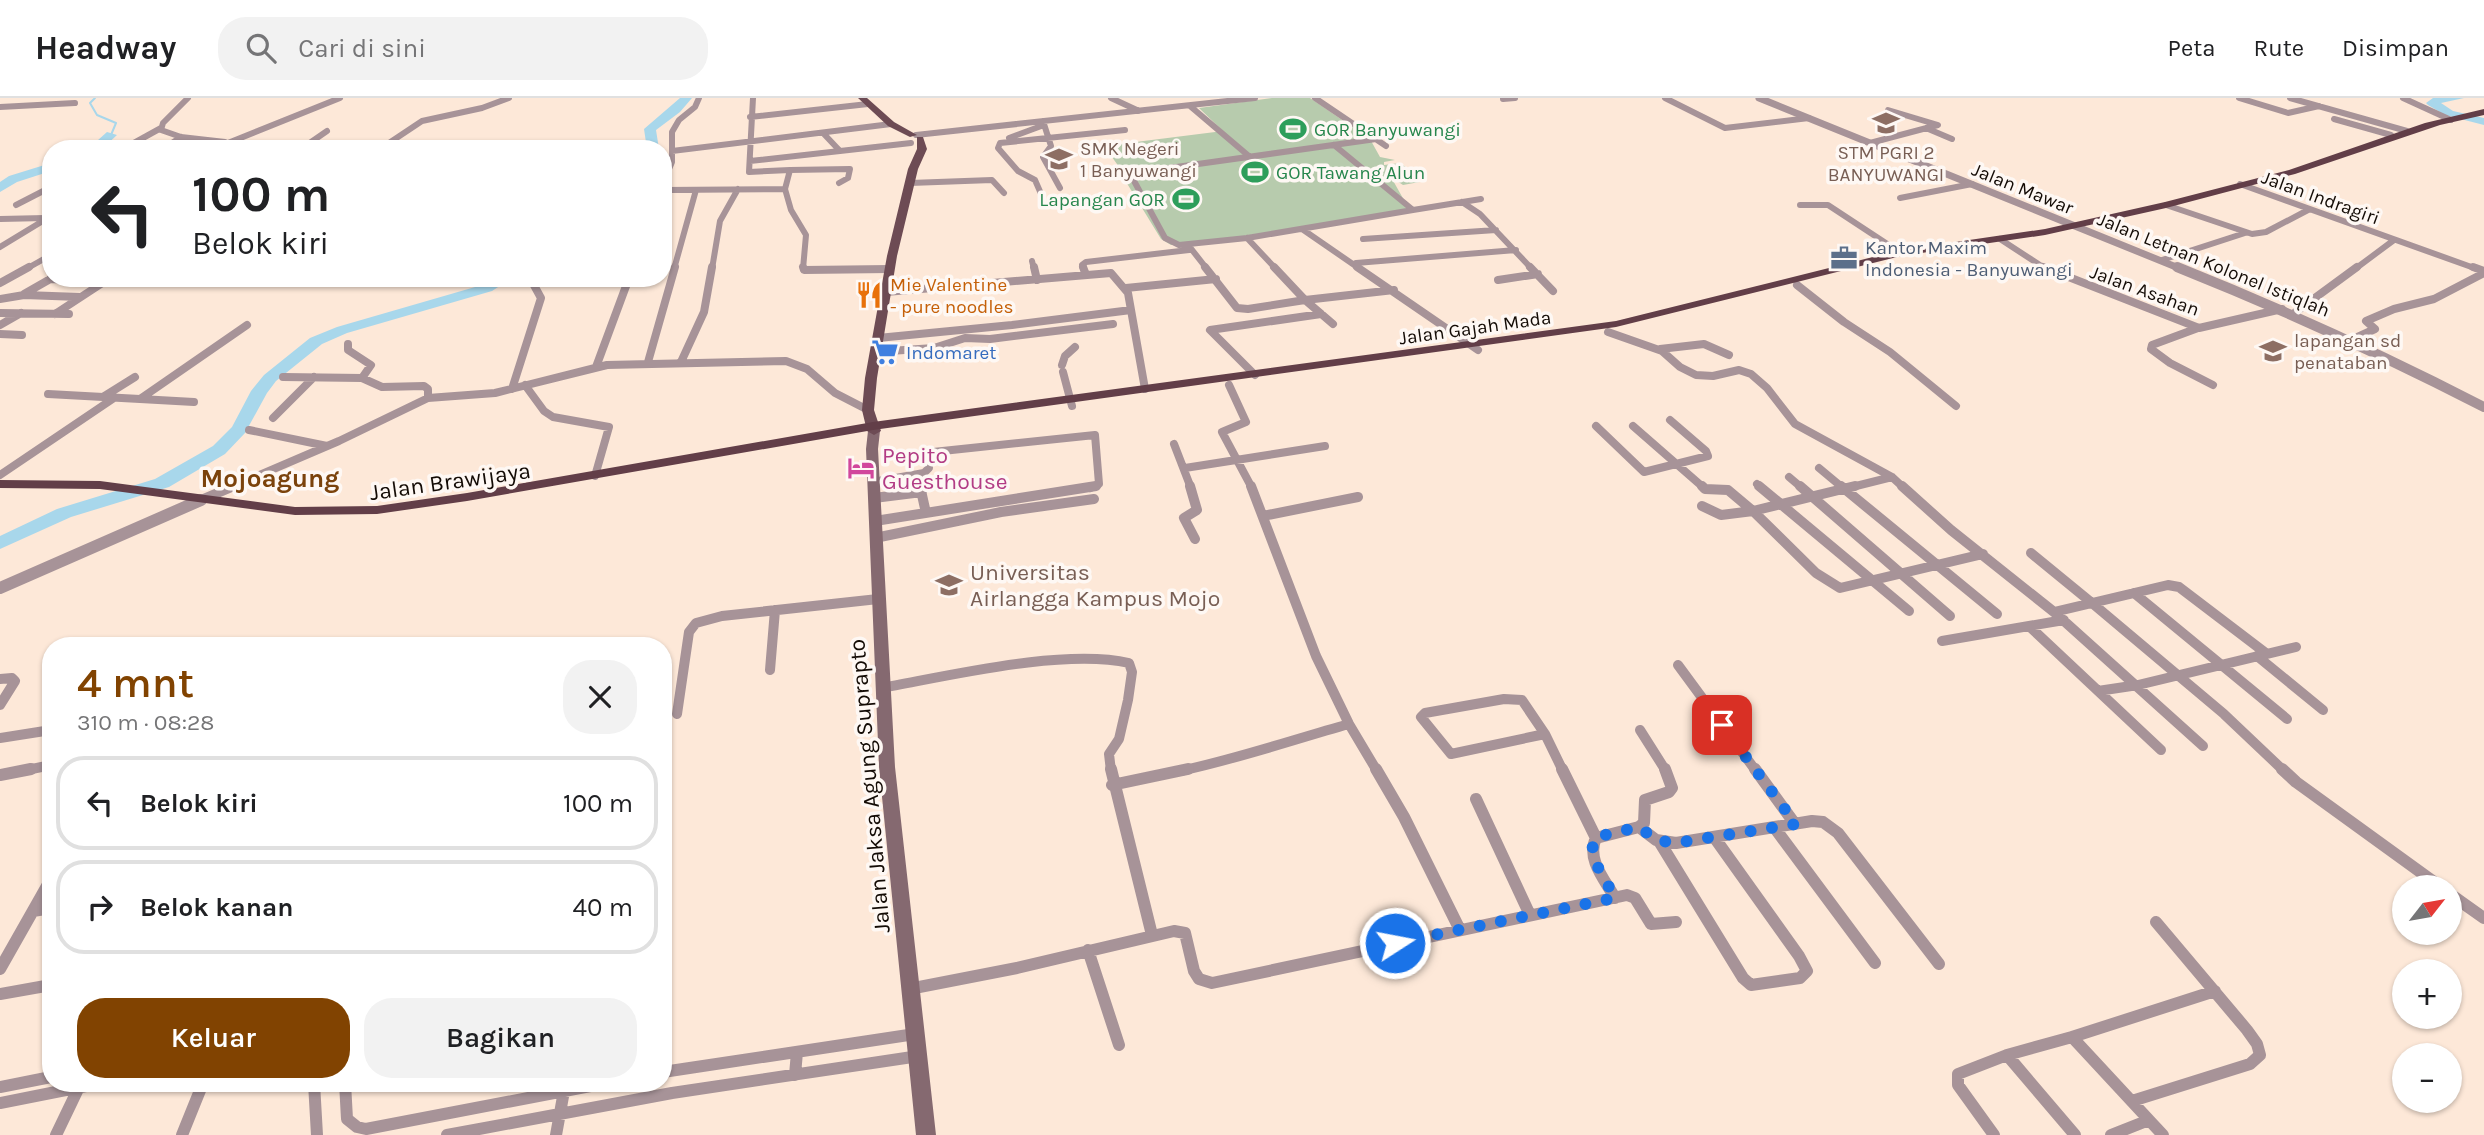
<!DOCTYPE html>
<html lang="id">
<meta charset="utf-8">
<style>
body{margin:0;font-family:Karla,sans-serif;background:#f2f2f2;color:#202124;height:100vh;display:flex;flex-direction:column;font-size:26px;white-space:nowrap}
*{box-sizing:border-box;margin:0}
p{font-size:23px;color:#757577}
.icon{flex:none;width:38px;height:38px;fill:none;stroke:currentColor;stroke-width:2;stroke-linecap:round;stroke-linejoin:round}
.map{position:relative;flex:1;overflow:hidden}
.sheet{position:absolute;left:42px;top:539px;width:630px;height:455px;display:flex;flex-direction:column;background:#fff;border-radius:28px;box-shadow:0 2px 5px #0004}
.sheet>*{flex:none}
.banner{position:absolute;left:42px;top:42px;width:630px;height:147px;border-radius:28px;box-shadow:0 2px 5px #0004;background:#fff;color:#202124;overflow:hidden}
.needle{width:46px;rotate:59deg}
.buttons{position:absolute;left:2392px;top:777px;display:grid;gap:14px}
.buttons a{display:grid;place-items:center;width:70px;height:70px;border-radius:50%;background:#fff;box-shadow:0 2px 5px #0004;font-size:35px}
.pin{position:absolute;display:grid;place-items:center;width:60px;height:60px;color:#fff;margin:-30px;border-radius:14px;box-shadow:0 4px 10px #0006}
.me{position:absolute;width:77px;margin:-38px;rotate:79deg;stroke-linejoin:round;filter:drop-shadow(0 0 5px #0008)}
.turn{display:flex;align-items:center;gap:24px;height:147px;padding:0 35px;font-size:32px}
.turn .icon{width:91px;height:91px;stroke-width:2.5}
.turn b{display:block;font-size:49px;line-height:60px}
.round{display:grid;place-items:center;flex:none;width:74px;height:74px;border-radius:28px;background:#f2f2f2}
.overview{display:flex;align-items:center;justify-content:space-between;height:119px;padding:0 35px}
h1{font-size:42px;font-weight:600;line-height:52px;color:#814301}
.button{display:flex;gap:14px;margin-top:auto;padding:14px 35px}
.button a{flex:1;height:80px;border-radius:28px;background:#814301;color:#fff;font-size:28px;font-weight:600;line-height:80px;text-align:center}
.button a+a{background:#f2f2f2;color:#202124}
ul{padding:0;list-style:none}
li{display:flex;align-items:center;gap:21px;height:94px;margin:0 14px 10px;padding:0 21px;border:4px solid #e0e0e0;border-radius:28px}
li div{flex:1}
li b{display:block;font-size:26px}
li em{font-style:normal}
header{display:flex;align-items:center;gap:42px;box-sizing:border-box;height:98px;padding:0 35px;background:#fff;border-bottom:2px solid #e0e0e0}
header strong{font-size:33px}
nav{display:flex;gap:38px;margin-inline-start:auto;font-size:24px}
.search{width:490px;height:63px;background:#f2f2f2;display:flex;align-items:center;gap:18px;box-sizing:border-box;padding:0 24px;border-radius:28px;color:#757577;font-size:26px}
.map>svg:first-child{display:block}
.green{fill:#b7cbad}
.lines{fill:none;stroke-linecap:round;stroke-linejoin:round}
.stream{stroke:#a8d7eb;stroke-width:2}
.river{fill:#a8d7eb;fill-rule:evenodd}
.minor-far3{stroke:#a79398;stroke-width:6}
.minor-far2{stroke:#a79398;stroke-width:8}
.minor-far1{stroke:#a79398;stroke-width:10}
.minor{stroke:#a79398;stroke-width:12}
.tertiary-far2{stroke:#a79398;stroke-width:7}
.tertiary-far1{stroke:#a79398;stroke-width:10}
.tertiary{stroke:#a79398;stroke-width:12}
.secondary{fill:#856970;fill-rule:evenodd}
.primary{fill:#6d4b54;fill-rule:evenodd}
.trunk{fill:#623e48;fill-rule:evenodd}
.route{stroke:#1a73e8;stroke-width:12;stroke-dasharray:0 21.6}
.labels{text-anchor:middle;stroke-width:7;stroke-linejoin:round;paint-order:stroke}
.far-leisure-label{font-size:19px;fill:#27864d;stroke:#fef8f4;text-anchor:start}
.far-education-label{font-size:19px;fill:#785e54;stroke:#fef8f4;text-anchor:start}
.far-street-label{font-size:19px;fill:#130b05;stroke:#fef8f4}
.far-service-label{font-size:19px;fill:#4e5e75;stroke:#fef8f4;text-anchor:start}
.far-food-label{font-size:19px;fill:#c56008;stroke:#fef8f4;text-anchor:start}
.far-shop-label{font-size:19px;fill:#366cbe;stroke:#fef8f4;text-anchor:start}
.hotel-label{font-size:23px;fill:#b23c85;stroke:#fef8f4;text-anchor:start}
.street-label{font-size:23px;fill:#130b05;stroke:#fef8f4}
.education-label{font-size:23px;fill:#785e54;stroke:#fef8f4;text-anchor:start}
.quarter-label{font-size:26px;font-weight:bold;fill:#7b430c;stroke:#fef8f4}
</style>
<header>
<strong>Headway</strong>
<div class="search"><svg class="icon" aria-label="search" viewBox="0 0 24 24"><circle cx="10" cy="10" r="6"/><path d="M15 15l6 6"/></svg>Cari di sini</div>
<nav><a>Peta</a><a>Rute</a><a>Disimpan</a></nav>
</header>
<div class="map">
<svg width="2484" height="1037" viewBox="0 0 2484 1037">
<rect width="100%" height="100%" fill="#fde8d8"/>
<path class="green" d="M 1272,0 L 1310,0 L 1370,41 L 1380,59 L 1395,62 L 1384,64 L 1384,67 L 1400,65 L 1425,83 L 1403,87 L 1391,79 L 1409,111 L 1190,147 L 1171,147 L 1161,141 L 1120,74 L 1122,73 L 1104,48 L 1223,33 L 1199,10 Z"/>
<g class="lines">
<path class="stream" d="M 95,0 L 90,5 L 97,17 L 116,25 L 111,37"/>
<path class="river" d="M 680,0 L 692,0 L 680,14 L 656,32 L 659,51 L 647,51 L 644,31 Z
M 2433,0 L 2464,0 L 2441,5 L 2453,13 L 2484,20 L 2484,27 L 2445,17 L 2428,7 L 2426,5 Z
M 107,34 L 117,37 L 102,51 L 88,51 Z
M 51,65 L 51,73 L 17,84 L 0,94 L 0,84 L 9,78 Z
M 494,180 L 512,180 L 492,193 L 347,235 L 322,246 L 276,283 L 267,295 L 245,335 L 225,356 L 169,389 L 71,419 L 0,451 L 0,438 L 57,411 L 155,381 L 213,348 L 232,329 L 251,293 L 264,277 L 310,240 L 337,229 L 482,187 Z"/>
<path class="minor-far3" d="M 188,0 L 163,25 L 161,32 L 181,39 L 225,44
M 753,0 L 749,74 L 790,72 L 785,91
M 1111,0 L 1139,13
M 1315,0 L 1386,48
M 1665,0 L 1725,30 L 1809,20
M 2239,0 L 2288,15 L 2319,8
M 2290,0 L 2407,33
M 2403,0 L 2451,22
M 1503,1 L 1515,0
M 1190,8 L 1250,59
M 0,9 L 75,5
M 750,19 L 868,6
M 2334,21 L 2391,37
M 1043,23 L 1051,48 L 1043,59 L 1060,90
M 1926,30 L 1952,41
M 823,35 L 840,53 L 911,45
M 916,37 L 1255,0
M 1009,40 L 1044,27
M 1870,45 L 1938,27 L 1888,12
M 1334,47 L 1413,112 L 1247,140 L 1179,147 L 1165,140 L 1133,81 L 1137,76 L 1148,73 L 1376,41
M 123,51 L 161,30
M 163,51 L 181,39
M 213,51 L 340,0
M 301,51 L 327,33
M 380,51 L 422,23 L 482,10 L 509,0
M 672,53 L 891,26
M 750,63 L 840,53
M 790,72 L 850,71 L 848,80 L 839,85
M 663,85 L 672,64 L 672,34 L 679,22 L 695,9 L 699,0
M 910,85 L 992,82 L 1004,95
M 2240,86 L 2477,171
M 663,92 L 785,91 L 791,112 L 806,137 L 803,171
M 1042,98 L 1035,82 L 1018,73 L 998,50 L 1000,45 L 1125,32
M 1900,100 L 1972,86
M 1462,104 L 1480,116 L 1532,171
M 16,107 L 51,89
M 1800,107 L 1828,107 L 1901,155
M 2166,107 L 2252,136 L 2266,134 L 2308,112
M 1413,112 L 1481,101
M 0,121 L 45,120
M 1302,131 L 1360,171
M 1247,140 L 1276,171
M 1363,141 L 1496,132
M 2000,141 L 2046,171
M 1189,148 L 1207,171
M 0,149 L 51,118
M 2162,162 L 2245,135
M 1032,163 L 1034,171
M 1356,165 L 1516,152
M 26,171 L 51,157
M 674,171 L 696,92
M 712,171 L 720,123 L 738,91
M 1083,171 L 1082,167 L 1086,164 L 1189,152
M 2355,171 L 2394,142"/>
<path class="minor-far2" d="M 803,169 L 804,172 L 890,171
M 1034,169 L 1037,182
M 1083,169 L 1086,177
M 1205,169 L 1237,210 L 1248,211 L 1305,202 L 1333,226
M 1274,169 L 1305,202 L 1394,192
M 1357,169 L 1478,252
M 1530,169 L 1553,193
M 2043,169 L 2199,230 L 2282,211
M 2473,169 L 2484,173
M 50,181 L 106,183
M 1498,182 L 1538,176
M 0,185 L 29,169
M 1797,187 L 1844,224 L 1890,254 L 1956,308
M 1126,190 L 1216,181
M 886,194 L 1111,175 L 1128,195 L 1145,291
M 24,196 L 52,180
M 0,201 L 24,197 L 80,199
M 0,215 L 69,216
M 55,216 L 110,180
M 2293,216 L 2357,169
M 0,227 L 21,215
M 2198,230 L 2152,247 L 2151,251 L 2170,265 L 2213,287
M 1608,234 L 1662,253 L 1680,269 L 1696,277 L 1713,278 L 1739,272 L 1751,276 L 1767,290 L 1795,326 L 1892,379 L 1904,390
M 0,236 L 22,237
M 878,240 L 1012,227 L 1131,212
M 2351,242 L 2375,231 L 2366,223 L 2394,211 L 2434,201 L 2484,175
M 348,246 L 348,252 L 371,267 L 362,280
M 1660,251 L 1704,246 L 1729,257
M 875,254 L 934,250 L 965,240 L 990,241 L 1113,226
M 648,264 L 675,169
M 681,264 L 704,214 L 712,169
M 1062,267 L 1065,258 L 1075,249
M 596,269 L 629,180
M 1063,274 L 1072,308
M 1255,277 L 1210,232 L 1321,216
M 283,279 L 362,280 L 382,289 L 424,288 L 428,291 L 428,300
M 525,287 L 544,313 L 553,319 L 609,329 L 595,378
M 1229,287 L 1246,324 L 1222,334 L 1252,390
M 512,291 L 541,200 L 530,180
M 48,296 L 140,301 L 247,227
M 103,299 L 135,279
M 140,301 L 194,304
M 273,320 L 314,279
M 1596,328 L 1644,374 L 1708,358 L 1706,353 L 1670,322
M 1633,328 L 1704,390
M 249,332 L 327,348
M 1174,346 L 1191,390
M 1185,370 L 1325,348
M 1819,370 L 1843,390
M 0,377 L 114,300
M 918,377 L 921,390
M 1789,379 L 1802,390
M 873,384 L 924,375 L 929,370 L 928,357 L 933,354 L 1095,337 L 1099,386 L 1090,390
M 1757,386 L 1762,390
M 229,390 L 339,343 L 428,300 L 495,295 L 607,267 L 786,263 L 807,271 L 835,295 L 868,312
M 1848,390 L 1892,379"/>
<path class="minor-far1" d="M 920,388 L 926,415
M 1190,388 L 1197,412 L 1184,420 L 1195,441
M 1251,388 L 1316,558 L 1349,626 L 1377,673
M 1702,388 L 1705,391 L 1728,392 L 1753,413 L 1855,388
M 1759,388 L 1909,513
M 1800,388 L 1950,518
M 1841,388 L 1997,516
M 1902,388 L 1951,432 L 2054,514 L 2092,505 L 2224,616 L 2284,673
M 874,400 L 922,394
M 201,402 L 234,388
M 1702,408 L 1721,417 L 1753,413 L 1816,475 L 1840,490 L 1983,456
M 1263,418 L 1358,399
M 875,423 L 1096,388
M 875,440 L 1001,414 L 1094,401
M 2031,455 L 2092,505 L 2168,487 L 2179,489 L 2267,556
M 2134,495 L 2287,621
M 2054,514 L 2203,648
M 2029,528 L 2161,652
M 1942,543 L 2064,522
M 2257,558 L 2323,612
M 1678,567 L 1756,673
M 770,572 L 775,512
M 0,581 L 12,580 L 15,583 L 0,607
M 881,590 C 948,578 1064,550 1129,565 L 1132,574 L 1128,602 L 1119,641 L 1109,656 L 1111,673
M 2098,593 L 2138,587 L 2296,549
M 1504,601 L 1522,602 L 1545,636 L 1451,656 L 1421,619 L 1425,615 Z
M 677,616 L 689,534 L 696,525 L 722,518 L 878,501
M 1640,632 L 1666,673
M 1545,636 L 1563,673
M 0,640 L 51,632
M 22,673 L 51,667
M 1180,673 C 1237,661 1292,642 1349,626"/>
<path class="minor" d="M 1111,671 L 1152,837
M 1376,671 L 1404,719 L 1460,832
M 1562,671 L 1596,740 C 1586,761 1605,782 1615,800
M 1755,671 L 1795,726
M 2282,671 L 2296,684 L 2441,789
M 0,677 L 31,671
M 1112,687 L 1188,671
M 1476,701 L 1530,817
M 1639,729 L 1656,742 L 1676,745 L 1812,723 L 1823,724 L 1838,735 L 1939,866
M 1774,729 L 1875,865
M 1596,740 L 1639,729 L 1644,725 L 1645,702 L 1669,694 L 1672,690 L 1665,671
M 1659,743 L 1743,880 L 1751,887 L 1800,880 L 1807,873 L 1799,858 L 1714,739
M 2450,796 L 2484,820
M 33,813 L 51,810
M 1088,852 L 1119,947
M 0,871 L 51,781
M 909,891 L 1017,870 L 1174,833 L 1185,835 L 1194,873 L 1199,881 L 1212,885 L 1627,797 L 1635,800 L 1651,826 L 1676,824
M 0,896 L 51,887
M 2072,939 L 2215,893
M 2007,957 L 2075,1037
M 663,974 L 915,936
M 795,977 L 797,954
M 314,985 L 317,1037
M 345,985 L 347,1021 L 357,1029 L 366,1031 L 606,985
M 0,989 L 51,979
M 2132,1003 L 2250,966 L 2260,957 L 2257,946 L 2247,932 L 2156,824
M 0,1005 L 101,985
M 2149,1022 L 2163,1037
M 56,1037 L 80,987
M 182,1037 L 203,985
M 447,1037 L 672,995 L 919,958
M 556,1037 L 564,993
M 1994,1037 L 1958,987 L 1958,976 L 2007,957 L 2072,939 L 2149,1022 L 2111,1037"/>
<path class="tertiary-far2" d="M 1759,0 L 2181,171"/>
<path class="tertiary-far1" d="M 2177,169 C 2282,211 2383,257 2484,309"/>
<path class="tertiary" d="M 0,490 L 201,402"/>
<path class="secondary" d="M 874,330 L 880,333 L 878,351 L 895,669 L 936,1037 L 916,1037 L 879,669 L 866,351 L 868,333 Z"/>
<path class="primary" d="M 858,0 L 867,0 L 894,24 L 917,37 L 910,39 L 888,28 Z
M 917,39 L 923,39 L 927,51 L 918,71 L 897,158 L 877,280 L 874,312 L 881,333 L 874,337 L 867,333 L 862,312 L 865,280 L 887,158 L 908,71 L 917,51 Z"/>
<path class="trunk" d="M 2484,11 L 2484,17 L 2440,27 L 2295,76 L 2166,110 L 2045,137 L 1901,158 L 1616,229 L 873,332 L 467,403 L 377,416 L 295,417 L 100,391 L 0,390 L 0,382 L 100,383 L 295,409 L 377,408 L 467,395 L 873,324 L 1616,223 L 1901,152 L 2045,131 L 2165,104 L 2289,72 L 2425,25 Z"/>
</g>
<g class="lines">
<path class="route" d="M 1395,845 L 1615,800 L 1594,762 L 1592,743 L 1601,738 L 1639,729 L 1656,742 L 1675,745 L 1796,726 L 1722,627"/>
</g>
<defs>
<symbol id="school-bare" viewBox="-9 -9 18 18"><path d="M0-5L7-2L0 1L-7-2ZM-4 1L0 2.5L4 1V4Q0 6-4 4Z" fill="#8d6e63" stroke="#fef8f4" stroke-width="2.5" paint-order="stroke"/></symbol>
<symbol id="stadium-bare" viewBox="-9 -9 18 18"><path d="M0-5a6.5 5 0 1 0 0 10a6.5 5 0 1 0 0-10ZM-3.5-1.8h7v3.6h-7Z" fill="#2e9e5b" stroke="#fef8f4" stroke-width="2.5" paint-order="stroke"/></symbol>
<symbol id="office-bare" viewBox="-9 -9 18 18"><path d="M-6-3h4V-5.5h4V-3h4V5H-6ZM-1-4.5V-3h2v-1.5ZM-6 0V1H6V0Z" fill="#5c6f8a" stroke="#fef8f4" stroke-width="2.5" paint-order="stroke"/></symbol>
<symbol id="restaurant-bare" viewBox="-9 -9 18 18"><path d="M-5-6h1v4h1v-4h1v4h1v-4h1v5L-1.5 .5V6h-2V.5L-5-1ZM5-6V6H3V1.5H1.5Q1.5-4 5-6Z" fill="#e8710a" stroke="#fef8f4" stroke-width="2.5" paint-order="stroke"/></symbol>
<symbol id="supermarket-bare" viewBox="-9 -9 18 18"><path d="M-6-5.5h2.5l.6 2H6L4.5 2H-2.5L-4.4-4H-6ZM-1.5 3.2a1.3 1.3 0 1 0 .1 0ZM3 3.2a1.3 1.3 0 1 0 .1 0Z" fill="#3f7fe0" stroke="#fef8f4" stroke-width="2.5" paint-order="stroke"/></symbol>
<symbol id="hotel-bare" viewBox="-9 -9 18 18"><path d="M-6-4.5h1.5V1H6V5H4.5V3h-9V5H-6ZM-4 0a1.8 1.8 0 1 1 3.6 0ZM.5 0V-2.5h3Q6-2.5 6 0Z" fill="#d1479c" stroke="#fef8f4" stroke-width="2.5" paint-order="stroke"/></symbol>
<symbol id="university-bare" viewBox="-9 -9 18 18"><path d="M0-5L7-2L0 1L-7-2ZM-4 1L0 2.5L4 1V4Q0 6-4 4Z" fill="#8d6e63" stroke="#fef8f4" stroke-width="2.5" paint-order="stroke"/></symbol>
</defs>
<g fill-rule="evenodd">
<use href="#school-bare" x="1867" y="6" width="38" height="38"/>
<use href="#stadium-bare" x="1274" y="12" width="38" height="38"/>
<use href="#school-bare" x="1040" y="42" width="38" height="38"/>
<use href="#stadium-bare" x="1236" y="55" width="38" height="38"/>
<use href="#stadium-bare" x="1167" y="82" width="38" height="38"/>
<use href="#office-bare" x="1825" y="141" width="38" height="38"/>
<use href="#restaurant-bare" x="850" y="178" width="38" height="38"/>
<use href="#school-bare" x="2254" y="234" width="38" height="38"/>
<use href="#supermarket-bare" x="866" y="235" width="38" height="38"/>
<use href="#hotel-bare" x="842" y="351" width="38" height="38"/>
<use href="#university-bare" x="930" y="468" width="38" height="38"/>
</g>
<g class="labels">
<g class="far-leisure-label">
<text x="1314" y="38">GOR Banyuwangi</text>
<text x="1276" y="81">GOR Tawang Alun</text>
<text x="1165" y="108" text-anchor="end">Lapangan GOR</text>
</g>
<g class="far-education-label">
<text x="1080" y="57">SMK Negeri<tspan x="1080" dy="22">1 Banyuwangi</tspan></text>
<text x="1886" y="61" text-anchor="middle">STM PGRI 2<tspan x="1886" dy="22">BANYUWANGI</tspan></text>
<text x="2294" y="249">lapangan sd<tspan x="2294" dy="22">penataban</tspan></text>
</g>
<g class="far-street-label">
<text transform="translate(2023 90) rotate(22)" y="7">Jalan Mawar</text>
<text transform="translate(2321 99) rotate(20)" y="7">Jalan Indragiri</text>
<text transform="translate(2214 166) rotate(22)" y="7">Jalan Letnan Kolonel Istiqlah</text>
<text transform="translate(2145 192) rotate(20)" y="7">Jalan Asahan</text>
<text transform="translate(1475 229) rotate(-8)" y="7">Jalan Gajah Mada</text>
</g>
<g class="far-service-label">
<text x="1865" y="156">Kantor Maxim<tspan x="1865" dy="22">Indonesia - Banyuwangi</tspan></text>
</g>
<g class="far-food-label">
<text x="890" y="193">Mie Valentine<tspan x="890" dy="22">- pure noodles</tspan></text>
</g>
<g class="far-shop-label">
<text x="906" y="261">Indomaret</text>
</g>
<g class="hotel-label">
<text x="882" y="365">Pepito<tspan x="882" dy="26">Guesthouse</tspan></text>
</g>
<g class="street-label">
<text transform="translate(450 383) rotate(-8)" y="8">Jalan Brawijaya</text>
<text transform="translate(869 688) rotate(-95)" y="8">Jalan Jaksa Agung Suprapto</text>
</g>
<g class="education-label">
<text x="970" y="482">Universitas<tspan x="970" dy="26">Airlangga Kampus Mojo</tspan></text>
</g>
<g class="quarter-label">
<text x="270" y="389">Mojoagung</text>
</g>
</g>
</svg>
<div class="buttons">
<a><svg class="needle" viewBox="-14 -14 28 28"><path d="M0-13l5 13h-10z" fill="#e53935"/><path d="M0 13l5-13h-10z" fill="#757577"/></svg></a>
<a>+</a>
<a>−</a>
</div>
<div class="pin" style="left:1722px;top:627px;background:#d93025"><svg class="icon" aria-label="arrive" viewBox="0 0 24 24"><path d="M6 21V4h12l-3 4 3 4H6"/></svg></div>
<svg class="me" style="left:1395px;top:845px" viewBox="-20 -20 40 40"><circle r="17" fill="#1a73e8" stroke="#fff" stroke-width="3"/><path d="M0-11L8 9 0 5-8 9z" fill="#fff"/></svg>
<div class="banner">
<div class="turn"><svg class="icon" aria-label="left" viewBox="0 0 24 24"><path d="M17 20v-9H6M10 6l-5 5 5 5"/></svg><div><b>100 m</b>Belok kiri</div></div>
</div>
<section class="sheet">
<div class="overview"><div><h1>4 mnt</h1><p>310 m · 08:28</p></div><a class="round"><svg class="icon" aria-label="close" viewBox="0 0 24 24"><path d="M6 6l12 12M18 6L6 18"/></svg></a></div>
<ul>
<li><svg class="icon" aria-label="left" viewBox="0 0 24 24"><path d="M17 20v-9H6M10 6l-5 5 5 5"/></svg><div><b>Belok kiri</b></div><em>100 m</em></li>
<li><svg class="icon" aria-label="right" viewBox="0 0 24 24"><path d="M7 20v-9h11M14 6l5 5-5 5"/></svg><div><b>Belok kanan</b></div><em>40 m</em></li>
</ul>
<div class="button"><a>Keluar</a><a>Bagikan</a></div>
</section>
</div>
